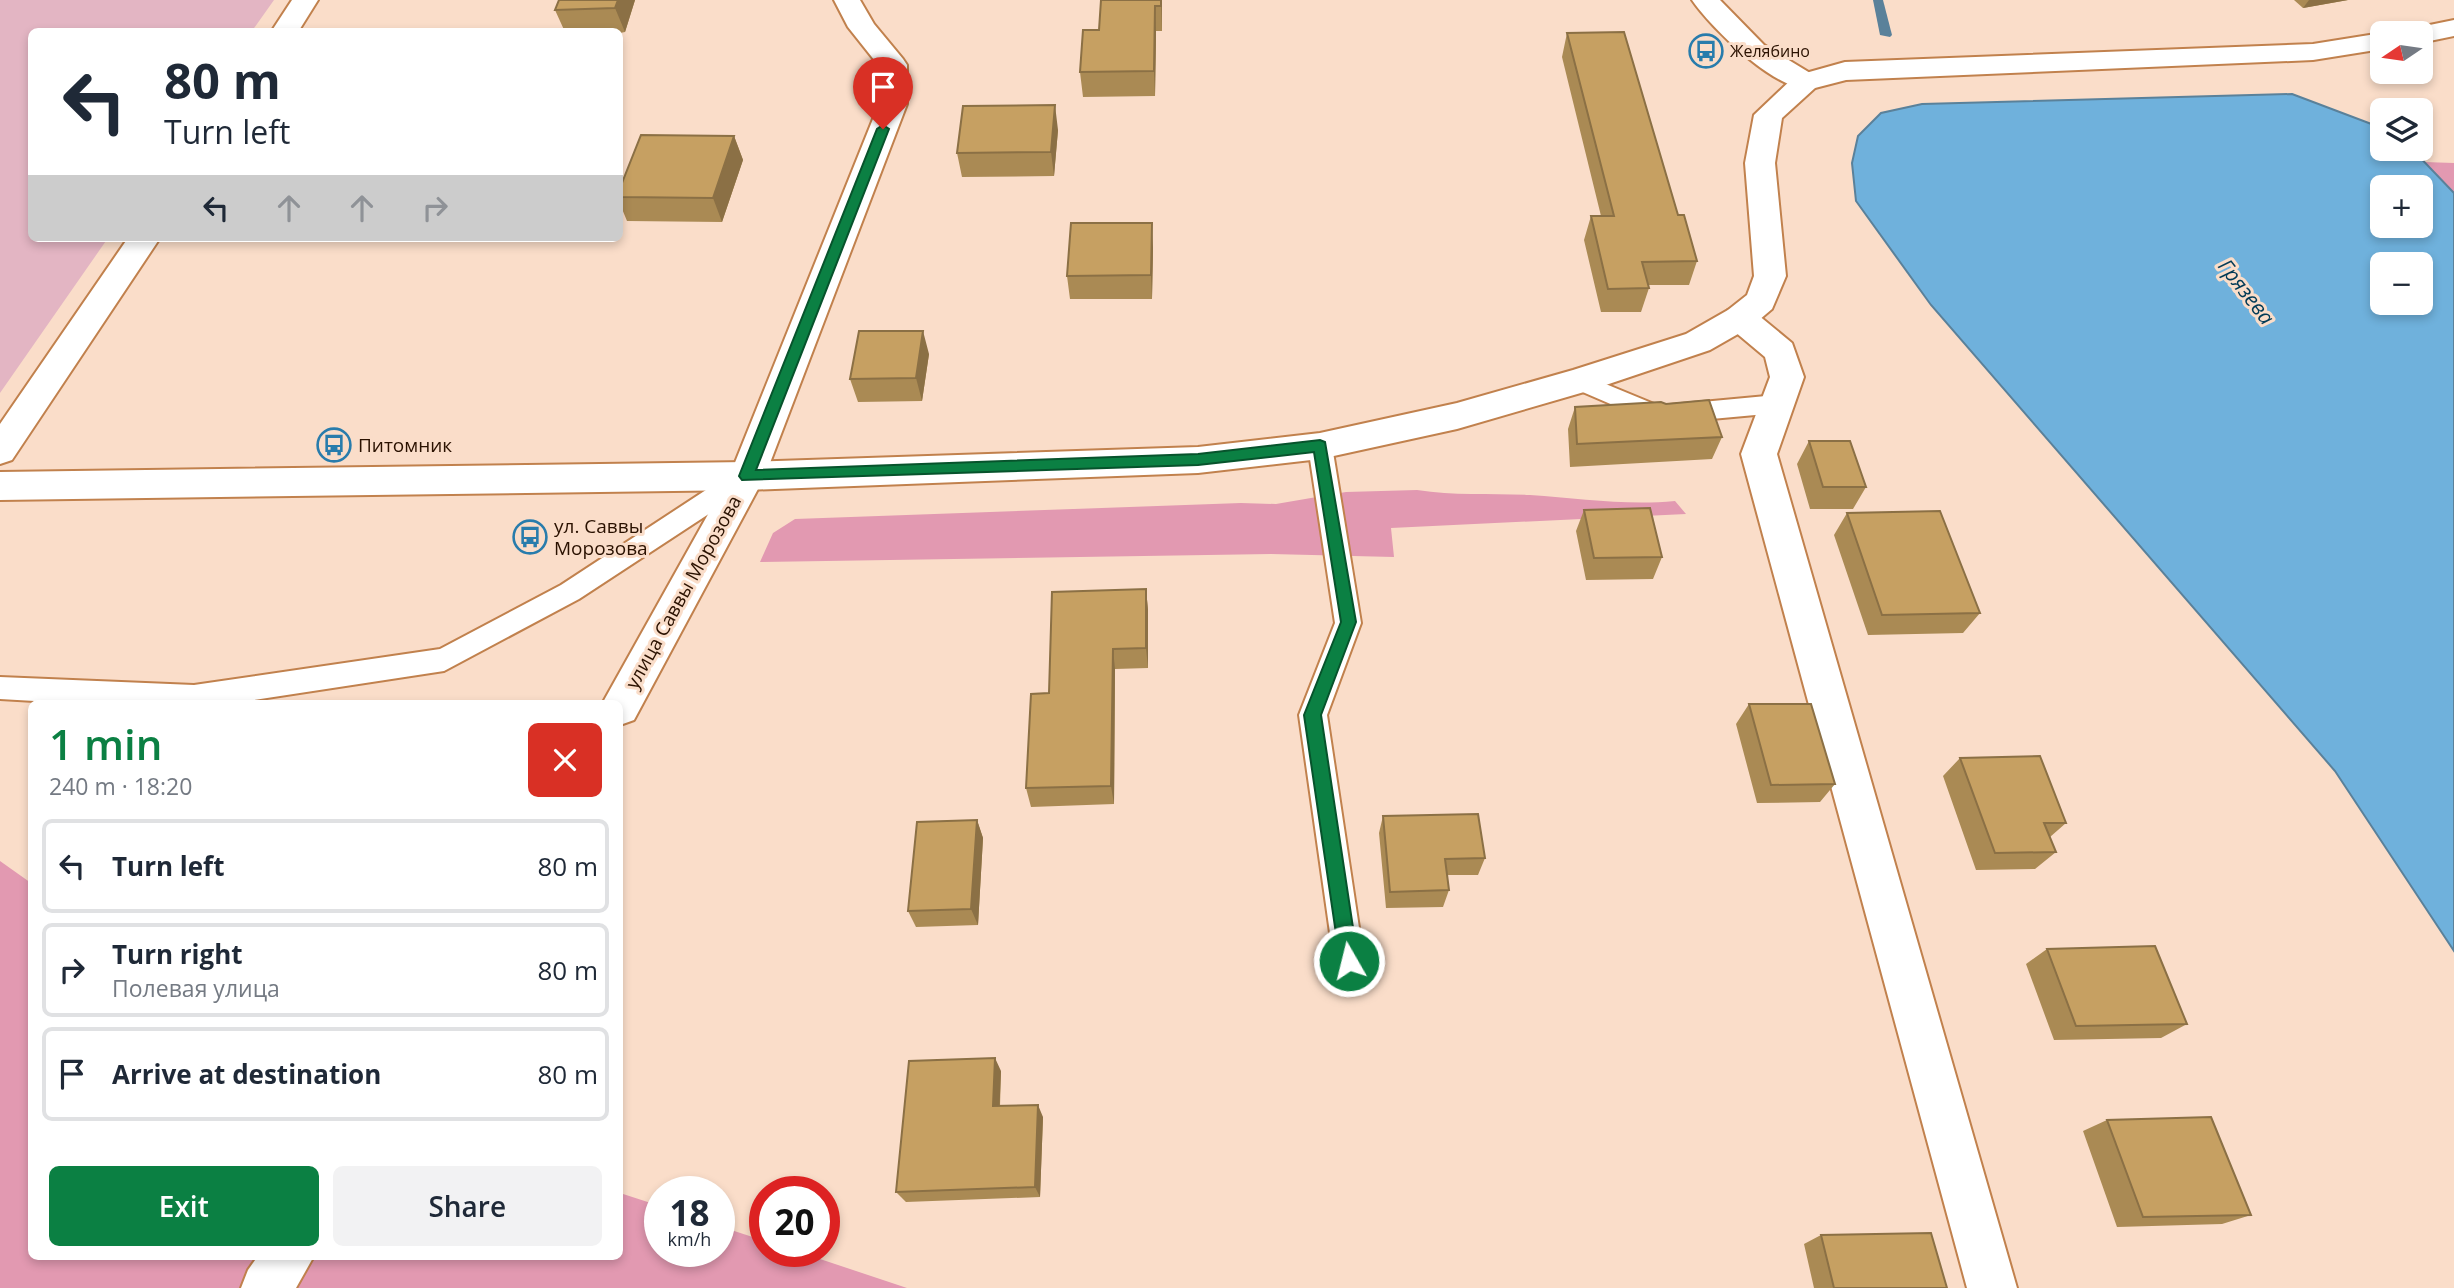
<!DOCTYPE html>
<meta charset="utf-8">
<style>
body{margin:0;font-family:"Open Sans",sans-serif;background:#f2f2f3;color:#1f2937;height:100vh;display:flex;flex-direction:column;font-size:26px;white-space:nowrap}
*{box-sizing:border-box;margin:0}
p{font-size:23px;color:#747a83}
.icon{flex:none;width:38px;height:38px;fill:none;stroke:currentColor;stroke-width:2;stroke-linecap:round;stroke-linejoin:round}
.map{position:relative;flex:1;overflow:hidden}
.panel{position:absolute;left:28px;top:700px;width:595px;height:560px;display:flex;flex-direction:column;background:#fff;border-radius:10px;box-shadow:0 4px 10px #0003}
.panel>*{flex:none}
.top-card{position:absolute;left:28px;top:28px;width:595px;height:214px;border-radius:10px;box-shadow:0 4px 10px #0003;background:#fff;color:#1f2937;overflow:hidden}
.needle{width:46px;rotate:257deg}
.fabs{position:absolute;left:2370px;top:21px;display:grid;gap:14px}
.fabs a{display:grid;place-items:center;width:63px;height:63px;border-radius:10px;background:#fff;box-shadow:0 4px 10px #0003;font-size:35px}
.speed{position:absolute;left:644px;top:1176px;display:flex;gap:14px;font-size:35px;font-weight:700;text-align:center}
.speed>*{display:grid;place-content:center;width:91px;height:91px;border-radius:50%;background:#fff;box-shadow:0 4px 10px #0003;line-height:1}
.speed small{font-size:18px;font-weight:400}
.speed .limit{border:10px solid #d22;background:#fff;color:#111}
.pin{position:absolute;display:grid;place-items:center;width:60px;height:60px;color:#fff;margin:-72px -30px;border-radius:50% 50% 50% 0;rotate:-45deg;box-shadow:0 0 7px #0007}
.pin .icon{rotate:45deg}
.me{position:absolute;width:77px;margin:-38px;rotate:352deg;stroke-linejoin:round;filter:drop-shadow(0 0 5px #0008)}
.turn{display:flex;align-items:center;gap:24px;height:147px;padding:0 21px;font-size:32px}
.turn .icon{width:91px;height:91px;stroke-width:2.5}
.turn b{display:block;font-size:49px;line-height:60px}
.lanes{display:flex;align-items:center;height:66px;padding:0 21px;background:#0003;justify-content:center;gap:35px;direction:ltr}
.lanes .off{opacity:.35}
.round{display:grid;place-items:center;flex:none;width:74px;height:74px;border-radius:10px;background:#f2f2f3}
.headline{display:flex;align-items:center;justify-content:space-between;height:119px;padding:0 21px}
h1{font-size:42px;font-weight:600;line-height:52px;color:#0b8043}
.action{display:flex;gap:14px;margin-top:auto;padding:14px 21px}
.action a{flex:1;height:80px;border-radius:10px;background:#0b8043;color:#fff;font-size:28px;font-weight:600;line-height:80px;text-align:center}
.action a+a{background:#f2f2f3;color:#1f2937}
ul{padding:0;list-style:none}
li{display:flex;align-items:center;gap:21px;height:94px;margin:0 14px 10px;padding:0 7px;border:4px solid #e0e1e3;border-radius:10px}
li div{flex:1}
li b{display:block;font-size:26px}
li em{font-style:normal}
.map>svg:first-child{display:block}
.green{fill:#e3b5c3}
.forest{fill:#e299b1}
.water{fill:#6fb1dc;stroke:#5a819a;stroke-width:2;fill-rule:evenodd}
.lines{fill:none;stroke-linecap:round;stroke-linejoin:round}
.stream{fill:#5a819a;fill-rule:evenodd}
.lane-casing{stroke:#c1814d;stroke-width:4}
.street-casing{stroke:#c1814d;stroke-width:4}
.secondary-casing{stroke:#c1814d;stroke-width:4}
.lane{fill:#fff;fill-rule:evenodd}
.street{fill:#fff;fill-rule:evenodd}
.secondary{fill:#fff;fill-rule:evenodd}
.wall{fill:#aa8a54}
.shaded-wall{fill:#8b7045}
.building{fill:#c6a062;stroke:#8b7045;stroke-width:2}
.route{fill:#0b8043;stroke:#07532c;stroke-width:2}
.labels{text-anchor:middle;stroke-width:6;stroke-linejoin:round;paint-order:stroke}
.far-poi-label{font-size:16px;fill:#2a1100;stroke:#faddc9;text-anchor:start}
.poi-label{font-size:19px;fill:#2a1100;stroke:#faddc9;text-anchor:start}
.street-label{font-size:19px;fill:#2a1100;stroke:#faddc9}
.water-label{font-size:21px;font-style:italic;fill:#013a56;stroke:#faddc9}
</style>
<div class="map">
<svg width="2454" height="1288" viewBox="0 0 2454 1288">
<rect width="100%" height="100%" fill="#faddc9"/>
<path class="green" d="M 0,0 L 274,0 L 252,31 L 32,32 L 32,238 L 108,238 L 0,393 Z"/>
<path class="forest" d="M 2424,162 L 2454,163 L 2454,193 Z
M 1417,490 C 1455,496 1491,493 1530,495 C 1579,498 1626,506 1675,501 L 1686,514 L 1391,528 L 1394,557 L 1271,554 L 760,562 L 773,533 L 795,519 L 1241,503 L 1276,504 L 1346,492 Z
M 0,861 L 31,883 L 32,1256 L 620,1256 L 620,1193 L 660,1206 L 660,1251 L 719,1251 L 719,1226 L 765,1241 L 765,1251 L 796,1251 L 907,1288 L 0,1288 Z"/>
<path class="water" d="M 2292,94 L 2382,128 L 2382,149 L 2412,149 L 2454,193 L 2454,951 L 2335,771 L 1931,305 L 1856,201 L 1852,163 L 1858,136 L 1881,113 L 1922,104 ZM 2382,187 L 2420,187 L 2420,226 L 2382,226 ZM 2382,264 L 2420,264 L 2420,303 L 2382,303 Z"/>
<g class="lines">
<path class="stream" d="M 1873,0 L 1883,0 L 1892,35 L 1890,37 L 1880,35 Z"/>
<defs>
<path id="lane" d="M 1579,373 L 1659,406 L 1777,395 L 1785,398 L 1789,404 L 1785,410 L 1777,413 L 1657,424 L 1571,387 L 1568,381 L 1571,375 Z
M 1320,437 L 1328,440 L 1332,446 L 1361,623 L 1327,715 L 1364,961 L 1360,971 L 1349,976 L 1338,971 L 1334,961 L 1299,715 L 1335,623 L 1308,446 L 1312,440 Z
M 747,467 L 756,469 L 759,476 L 756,483 L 579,599 L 444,671 L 228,704 L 86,704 L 0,699 L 0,677 L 194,685 L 440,649 L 561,585 L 738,469 Z"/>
<path id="street" d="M 292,0 L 318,0 L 298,32 L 271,32 Z
M 834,0 L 860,0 L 874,24 L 903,59 L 907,65 L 907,104 L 765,476 L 634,720 L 620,725 L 620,704 L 602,704 L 730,475 L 879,104 L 879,66 L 848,27 Z
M 1692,0 L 1720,0 L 1764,45 L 1815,76 L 1819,82 L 1815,88 C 1781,97 1711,28 1692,0 Z
M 128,238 L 160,238 L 12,460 L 0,464 L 0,424 Z
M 1740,306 L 1752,310 L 1792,343 L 1804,377 L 1777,454 L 2017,1288 L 1967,1288 L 1741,454 L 1770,377 L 1765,357 L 1728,326 L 1724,318 L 1728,310 Z
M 258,1256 L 314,1256 L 296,1288 L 241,1288 L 248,1270 Z"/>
<path id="secondary" d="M 2454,20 L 2454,36 L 2420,43 L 2420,33 L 2408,33 L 2410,29 Z
M 2382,33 L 2382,49 L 2313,60 L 1846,80 L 1815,88 L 1782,118 L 1775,163 L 1786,276 L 1772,309 L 1752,326 L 1710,350 L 1591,390 L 1457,429 L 1320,459 L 1198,473 L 747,490 L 0,500 L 0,472 L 747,462 L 1198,447 L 1320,433 L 1457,403 L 1573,370 L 1686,334 L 1728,310 L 1747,295 L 1754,276 L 1745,163 L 1754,115 L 1795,76 L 1845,62 L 2313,44 Z"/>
</defs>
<use href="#lane" class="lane-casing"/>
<use href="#street" class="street-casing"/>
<use href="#secondary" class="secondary-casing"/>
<use href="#lane" class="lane"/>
<use href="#street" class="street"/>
<use href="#secondary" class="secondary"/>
</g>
<path class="wall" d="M 559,0 L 635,0 L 625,32 L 620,33 L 620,32 L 565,32 L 555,10 Z
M 1162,0 L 1162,31 L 1156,31 L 1155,96 L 1083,97 L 1080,72 L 1099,30 Z
M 2294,0 L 2348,0 L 2303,8 Z
M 1567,33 L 1678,215 L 1697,261 L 1689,285 L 1649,285 L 1649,288 L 1641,312 L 1601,312 L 1584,240 L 1591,216 L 1601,216 L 1562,57 Z
M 1058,130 L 1054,176 L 962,177 L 957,153 Z
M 734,136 L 743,160 L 722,222 L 627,221 L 620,204 L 620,188 Z
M 1153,247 L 1152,299 L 1070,299 L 1067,276 Z
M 929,354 L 922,401 L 858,402 L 850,379 Z
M 1575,407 L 1722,437 L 1712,459 L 1570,467 L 1568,429 Z
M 1809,441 L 1866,487 L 1853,509 L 1810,509 L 1797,464 Z
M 1584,510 L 1662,557 L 1653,579 L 1586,580 L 1576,531 Z
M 1847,513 L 1980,613 L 1963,633 L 1868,635 L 1834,535 Z
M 1146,589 L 1148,610 L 1148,668 L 1115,669 L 1114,804 L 1031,807 L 1026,788 L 1049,693 Z
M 1749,704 L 1835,784 L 1820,802 L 1757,803 L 1736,724 Z
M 1960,758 L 2066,823 L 2050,837 L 2056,852 L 2035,869 L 1976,870 L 1943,776 Z
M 1383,816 L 1485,858 L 1478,875 L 1447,875 L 1449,890 L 1443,907 L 1386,908 L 1379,833 Z
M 977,820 L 983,838 L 978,925 L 916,927 L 908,911 Z
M 2047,949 L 2187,1024 L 2161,1038 L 2054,1040 L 2026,964 Z
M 1001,1071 L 1000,1106 L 1043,1117 L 1040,1197 L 906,1202 L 896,1192 Z
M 2107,1120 L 2251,1215 L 2222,1224 L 2117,1227 L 2083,1131 Z
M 1821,1235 L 1947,1288 L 1814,1288 L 1804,1244 Z"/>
<path class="shaded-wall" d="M 618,0 L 635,0 L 625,32 L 615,8 Z
M 1161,0 L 1162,0 L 1162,31 Z
M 2309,0 L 2348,0 L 2303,8 Z
M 1155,6 L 1156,31 L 1155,96 L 1154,71 Z
M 1055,105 L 1058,130 L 1054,176 L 1051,152 Z
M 734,136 L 743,160 L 722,222 L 713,198 Z
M 1152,223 L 1153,247 L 1152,299 L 1151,275 Z
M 923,331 L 929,354 L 922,401 L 916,378 Z
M 1146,589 L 1148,610 L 1148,668 L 1146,648 Z
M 1113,649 L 1115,669 L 1114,804 L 1111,786 Z
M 977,820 L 983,838 L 978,925 L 971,909 Z
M 995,1058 L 1001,1071 L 999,1118 L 993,1106 Z
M 1038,1105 L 1043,1117 L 1040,1197 L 1035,1187 Z"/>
<path class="building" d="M 559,0 L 618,0 L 615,8 L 555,10 Z
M 1101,0 L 1161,0 L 1161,6 L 1155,6 L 1154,71 L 1080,72 L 1083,30 L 1099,30 Z
M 1624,32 L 1678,215 L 1684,215 L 1697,261 L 1642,262 L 1649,288 L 1608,289 L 1591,216 L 1614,216 L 1567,33 Z
M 1055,105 L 1051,152 L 957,153 L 963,106 Z
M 641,135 L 734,136 L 713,198 L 620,197 L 620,188 Z
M 1071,223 L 1152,223 L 1151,275 L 1067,276 Z
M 859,331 L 923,331 L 916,378 L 850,379 Z
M 1709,400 L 1722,437 L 1577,444 L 1575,407 L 1661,402 L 1666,404 Z
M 1809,441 L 1850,441 L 1866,487 L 1823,487 Z
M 1650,508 L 1662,557 L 1594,558 L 1584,510 Z
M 1940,511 L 1980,613 L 1882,615 L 1847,513 Z
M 1146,589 L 1146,648 L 1113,649 L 1111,786 L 1026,788 L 1031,694 L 1049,693 L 1052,592 Z
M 1749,704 L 1811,704 L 1835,784 L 1771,785 Z
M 2040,756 L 2066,823 L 2044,823 L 2056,852 L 1995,853 L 1960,758 Z
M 1478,814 L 1485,858 L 1445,859 L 1449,890 L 1390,892 L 1383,816 Z
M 977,820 L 971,909 L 908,911 L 917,822 Z
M 2155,946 L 2187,1024 L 2076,1026 L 2047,949 Z
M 995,1058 L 993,1106 L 1038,1105 L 1035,1187 L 896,1192 L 909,1061 Z
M 2211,1117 L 2251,1215 L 2143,1217 L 2107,1120 Z
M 1931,1233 L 1947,1288 L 1834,1288 L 1821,1235 Z"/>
<path class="route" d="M 883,125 L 889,129 L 756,470 L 1198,454 L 1320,440 L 1325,442 L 1356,622 L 1321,715 L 1358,961 L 1356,967 L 1349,970 L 1343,967 L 1340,961 L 1304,715 L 1341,622 L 1314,452 L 1198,465 L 742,480 L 739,476 L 877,129 Z"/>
<defs>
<symbol id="bus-ring" viewBox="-11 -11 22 22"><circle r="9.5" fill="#faddc9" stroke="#287cac" stroke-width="1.5"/><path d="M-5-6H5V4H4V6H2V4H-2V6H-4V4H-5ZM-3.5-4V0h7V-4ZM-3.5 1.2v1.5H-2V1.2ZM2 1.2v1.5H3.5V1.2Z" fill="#287cac"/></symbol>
</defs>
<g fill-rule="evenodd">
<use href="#bus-ring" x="1687" y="32" width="38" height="38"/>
<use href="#bus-ring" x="315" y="426" width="38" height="38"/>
<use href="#bus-ring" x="511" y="518" width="38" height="38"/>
</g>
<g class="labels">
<g class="far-poi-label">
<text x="1730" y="57">Желябино</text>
</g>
<g class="poi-label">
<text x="358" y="452">Питомник</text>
<text x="554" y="533">ул. Саввы<tspan x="554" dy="22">Морозова</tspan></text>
</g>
<g class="street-label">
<text transform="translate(683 592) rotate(-61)" y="7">улица Саввы Морозова</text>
</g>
<g class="water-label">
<text transform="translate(2246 292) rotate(52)" y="7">Грязева</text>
</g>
</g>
</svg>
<div class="fabs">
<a><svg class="needle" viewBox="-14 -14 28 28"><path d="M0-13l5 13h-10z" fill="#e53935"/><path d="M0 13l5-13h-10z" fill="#747a83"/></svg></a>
<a><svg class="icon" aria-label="layers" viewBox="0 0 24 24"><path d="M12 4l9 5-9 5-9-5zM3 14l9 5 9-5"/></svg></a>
<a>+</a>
<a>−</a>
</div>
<div class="speed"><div>18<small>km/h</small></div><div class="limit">20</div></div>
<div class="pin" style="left:883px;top:129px;background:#d93025"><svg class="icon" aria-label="arrive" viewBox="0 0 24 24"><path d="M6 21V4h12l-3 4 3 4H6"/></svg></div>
<svg class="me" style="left:1349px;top:961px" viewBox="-20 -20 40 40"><circle r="17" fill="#0b8043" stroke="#fff" stroke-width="3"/><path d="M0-11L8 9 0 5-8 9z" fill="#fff"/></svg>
<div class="top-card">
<div class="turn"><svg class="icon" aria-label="left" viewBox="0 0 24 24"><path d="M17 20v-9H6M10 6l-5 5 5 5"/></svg><div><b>80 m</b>Turn left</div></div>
<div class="lanes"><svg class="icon" aria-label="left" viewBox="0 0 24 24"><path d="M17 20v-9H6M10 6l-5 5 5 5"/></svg><svg class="icon off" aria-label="ahead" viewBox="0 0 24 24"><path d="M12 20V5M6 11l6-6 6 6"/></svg><svg class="icon off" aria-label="ahead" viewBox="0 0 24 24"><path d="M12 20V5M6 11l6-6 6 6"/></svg><svg class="icon off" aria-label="right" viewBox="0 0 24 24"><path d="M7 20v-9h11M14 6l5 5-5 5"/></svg></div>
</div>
<section class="panel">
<div class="headline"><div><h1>1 min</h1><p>240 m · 18:20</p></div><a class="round" style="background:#d93025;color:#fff"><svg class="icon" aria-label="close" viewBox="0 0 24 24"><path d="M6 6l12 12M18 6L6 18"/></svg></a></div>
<ul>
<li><svg class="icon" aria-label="left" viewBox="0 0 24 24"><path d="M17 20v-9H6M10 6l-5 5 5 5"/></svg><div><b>Turn left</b></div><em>80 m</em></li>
<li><svg class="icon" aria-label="right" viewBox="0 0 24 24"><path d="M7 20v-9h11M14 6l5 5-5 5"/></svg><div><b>Turn right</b><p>Полевая улица</p></div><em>80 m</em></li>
<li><svg class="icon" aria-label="arrive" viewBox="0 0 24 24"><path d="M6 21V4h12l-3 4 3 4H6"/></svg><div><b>Arrive at destination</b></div><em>80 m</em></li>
</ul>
<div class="action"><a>Exit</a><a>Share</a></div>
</section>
</div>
